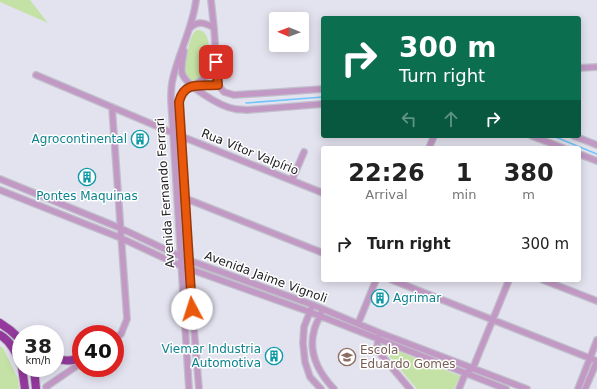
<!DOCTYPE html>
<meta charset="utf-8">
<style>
body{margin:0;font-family:"DejaVu Sans",sans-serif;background:#f6f6f6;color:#222;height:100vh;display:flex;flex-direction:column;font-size:15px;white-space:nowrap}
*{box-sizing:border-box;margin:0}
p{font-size:13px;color:#767676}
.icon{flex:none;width:22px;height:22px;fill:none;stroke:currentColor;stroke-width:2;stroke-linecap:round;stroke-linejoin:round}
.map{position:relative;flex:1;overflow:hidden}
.sheet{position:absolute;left:321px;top:146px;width:260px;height:136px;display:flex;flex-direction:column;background:#fff;border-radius:4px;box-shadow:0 2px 10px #0003}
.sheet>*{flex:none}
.guide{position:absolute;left:321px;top:16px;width:260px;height:122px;border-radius:4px;box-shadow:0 2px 10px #0003;background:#0b6e4f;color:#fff;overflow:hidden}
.needle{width:26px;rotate:271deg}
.buttons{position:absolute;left:269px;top:12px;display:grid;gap:8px}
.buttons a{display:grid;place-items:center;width:40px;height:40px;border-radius:4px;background:#fff;box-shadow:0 2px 10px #0003;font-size:20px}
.speed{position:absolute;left:12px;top:325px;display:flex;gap:8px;font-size:20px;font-weight:700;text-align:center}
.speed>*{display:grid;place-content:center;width:52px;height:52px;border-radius:50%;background:#fff;box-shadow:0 2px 10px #0003;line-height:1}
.speed small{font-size:10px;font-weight:400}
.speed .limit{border:6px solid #d22;background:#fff;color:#111}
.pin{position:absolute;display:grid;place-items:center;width:34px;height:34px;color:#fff;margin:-17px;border-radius:8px;box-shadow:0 2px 6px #0006}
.me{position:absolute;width:44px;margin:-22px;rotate:355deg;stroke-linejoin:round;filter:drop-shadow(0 0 3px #0008)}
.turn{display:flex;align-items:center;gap:14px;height:84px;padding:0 12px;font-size:18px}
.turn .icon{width:52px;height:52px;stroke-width:2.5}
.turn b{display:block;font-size:28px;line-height:34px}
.lanes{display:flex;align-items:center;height:38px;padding:0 12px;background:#0003;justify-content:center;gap:20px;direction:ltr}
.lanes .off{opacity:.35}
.eta{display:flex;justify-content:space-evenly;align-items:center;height:68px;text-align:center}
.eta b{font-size:24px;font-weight:700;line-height:28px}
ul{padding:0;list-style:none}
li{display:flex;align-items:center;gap:12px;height:60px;padding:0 12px}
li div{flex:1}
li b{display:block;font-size:15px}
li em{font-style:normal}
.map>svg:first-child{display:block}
.green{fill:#c5e2a6}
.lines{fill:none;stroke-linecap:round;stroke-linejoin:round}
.stream{stroke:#72c6fc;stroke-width:1.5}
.minor-casing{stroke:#c0bfca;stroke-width:8}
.highway-casing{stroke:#c0bfca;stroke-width:10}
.minor{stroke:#c299c5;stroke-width:5.5}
.highway{stroke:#943a9d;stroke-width:8}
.route-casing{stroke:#983908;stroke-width:10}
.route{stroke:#ea580c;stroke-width:7}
.labels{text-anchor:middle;stroke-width:3;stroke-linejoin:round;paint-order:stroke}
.culture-label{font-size:12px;fill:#0d838f;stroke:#fff;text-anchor:end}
.street-label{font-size:12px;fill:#202024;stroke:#fff}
.education-label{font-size:12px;fill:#785e54;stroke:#fff;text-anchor:start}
</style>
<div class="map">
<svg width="597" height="389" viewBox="0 0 597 389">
<rect width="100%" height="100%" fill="#e3e2ef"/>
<path class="green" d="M 0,0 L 30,0 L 48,23 L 0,2 Z
M 197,30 C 217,29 210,81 192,81 L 186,76 C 185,66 188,34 197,30 Z
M 383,345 L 460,376 L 454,389 L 417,389 L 382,348 Z
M 0,346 L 3,348 L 18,379 L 19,389 L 0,389 Z"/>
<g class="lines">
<path class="stream" d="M 246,103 L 323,97
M 553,136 L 597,154"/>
<defs>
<path id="minor" d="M 211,0 L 214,28 L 218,85
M 190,28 C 198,20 206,23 214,28
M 184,51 C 183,58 181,66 182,73 C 186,86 221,107 235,109 C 239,110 243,109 247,110 L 323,104
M 579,68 L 597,67
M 36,75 L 173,133 L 323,193
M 218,85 L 224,92 L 234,95 L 323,89
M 193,86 L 218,85
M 112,107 L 127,319 L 121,334 L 115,339
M 532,136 L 563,148
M 574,136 L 597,145
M 429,148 L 434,136
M 579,154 L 597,161
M 0,179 L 120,228 L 188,260 L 313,305 L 380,333 L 527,389
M 292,180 L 304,152
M 0,190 L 121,238 L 181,266 L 310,312 L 506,389
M 182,197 L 323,253
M 392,280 L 597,361
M 543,280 L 597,301
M 311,309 L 304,327 L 303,343 L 305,362 L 310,377 L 321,389
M 321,313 C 319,319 315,325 314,331 C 308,353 319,373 334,389
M 358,324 L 376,280
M 378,337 L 377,350 L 410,389
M 47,389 L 46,387 L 81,363
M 189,389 L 171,100 C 171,93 171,85 173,78 C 179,52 193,27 196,0
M 199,389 L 189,268 L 179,101 C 183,84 192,89 203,79 C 210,72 213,60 216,51
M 459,389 L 465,374 L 473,368 L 509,280
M 578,389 L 597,340
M 585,389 L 597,361"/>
<path id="highway" d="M 0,323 L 10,330 L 21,340
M 0,335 C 11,341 17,354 21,365
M 55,358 C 65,361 72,362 81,357
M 22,368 L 25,389
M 34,368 L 36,389"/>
</defs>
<use href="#minor" class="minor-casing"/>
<use href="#highway" class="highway-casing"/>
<use href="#minor" class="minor"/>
<use href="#highway" class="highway"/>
</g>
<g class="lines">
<defs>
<path id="route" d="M 192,309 L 179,102 C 184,81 200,86 218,85 L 216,62"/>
</defs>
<use href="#route" class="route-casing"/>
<use href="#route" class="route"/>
</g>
<defs>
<symbol id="building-ring" viewBox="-11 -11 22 22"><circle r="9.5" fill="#fff" stroke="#0f9aa8" stroke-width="1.5"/><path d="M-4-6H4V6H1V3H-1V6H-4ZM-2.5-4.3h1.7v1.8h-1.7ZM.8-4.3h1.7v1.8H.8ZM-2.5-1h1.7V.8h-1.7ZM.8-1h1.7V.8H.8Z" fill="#0f9aa8"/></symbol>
<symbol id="school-ring" viewBox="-11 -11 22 22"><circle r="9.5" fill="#fff" stroke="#8d6e63" stroke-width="1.5"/><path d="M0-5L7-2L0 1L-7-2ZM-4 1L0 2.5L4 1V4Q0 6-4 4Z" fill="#8d6e63"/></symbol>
</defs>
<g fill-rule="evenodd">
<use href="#building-ring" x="130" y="129" width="20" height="20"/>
<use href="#building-ring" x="77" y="167" width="20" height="20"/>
<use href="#building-ring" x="370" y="288" width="20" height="20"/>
<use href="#building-ring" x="264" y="346" width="20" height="20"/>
<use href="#school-ring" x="337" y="347" width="20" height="20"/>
</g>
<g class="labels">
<g class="culture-label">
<text x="127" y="143">Agrocontinental</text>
<text x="87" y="200" text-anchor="middle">Pontes Maquinas</text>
<text x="393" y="302" text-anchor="start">Agrimar</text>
<text x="261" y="353">Viemar Industria<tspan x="261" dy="14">Automotiva</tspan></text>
</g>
<g class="street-label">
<text transform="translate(250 152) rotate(22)" y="4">Rua Vítor Valpírio</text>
<text transform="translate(165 193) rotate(-94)" y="4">Avenida Fernando Ferrari</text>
<text transform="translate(266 277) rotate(20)" y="4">Avenida Jaime Vignoli</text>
</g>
<g class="education-label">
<text x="360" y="354">Escola<tspan x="360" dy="14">Eduardo Gomes</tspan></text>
</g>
</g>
</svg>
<div class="buttons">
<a><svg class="needle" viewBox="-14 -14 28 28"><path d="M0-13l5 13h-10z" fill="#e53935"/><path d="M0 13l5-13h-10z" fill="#767676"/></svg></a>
</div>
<div class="speed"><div>38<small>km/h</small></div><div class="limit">40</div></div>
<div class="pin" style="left:216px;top:62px;background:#d93025"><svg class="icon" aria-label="arrive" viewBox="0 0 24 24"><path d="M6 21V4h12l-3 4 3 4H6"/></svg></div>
<svg class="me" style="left:192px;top:309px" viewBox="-20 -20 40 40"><circle r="19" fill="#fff"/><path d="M0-13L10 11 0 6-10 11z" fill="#ea580c"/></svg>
<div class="guide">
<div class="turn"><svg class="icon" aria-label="right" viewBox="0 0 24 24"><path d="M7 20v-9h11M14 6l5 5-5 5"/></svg><div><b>300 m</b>Turn right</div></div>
<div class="lanes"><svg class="icon off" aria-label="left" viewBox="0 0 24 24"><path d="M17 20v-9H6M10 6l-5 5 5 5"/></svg><svg class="icon off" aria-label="ahead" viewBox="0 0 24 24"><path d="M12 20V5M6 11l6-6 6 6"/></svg><svg class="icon" aria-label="right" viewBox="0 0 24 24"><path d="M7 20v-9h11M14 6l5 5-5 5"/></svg></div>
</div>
<section class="sheet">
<div class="eta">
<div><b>22:26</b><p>Arrival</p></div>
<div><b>1</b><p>min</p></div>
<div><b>380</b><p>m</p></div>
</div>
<ul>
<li><svg class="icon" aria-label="right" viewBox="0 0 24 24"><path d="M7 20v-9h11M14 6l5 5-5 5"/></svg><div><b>Turn right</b></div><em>300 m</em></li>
</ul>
</section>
</div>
